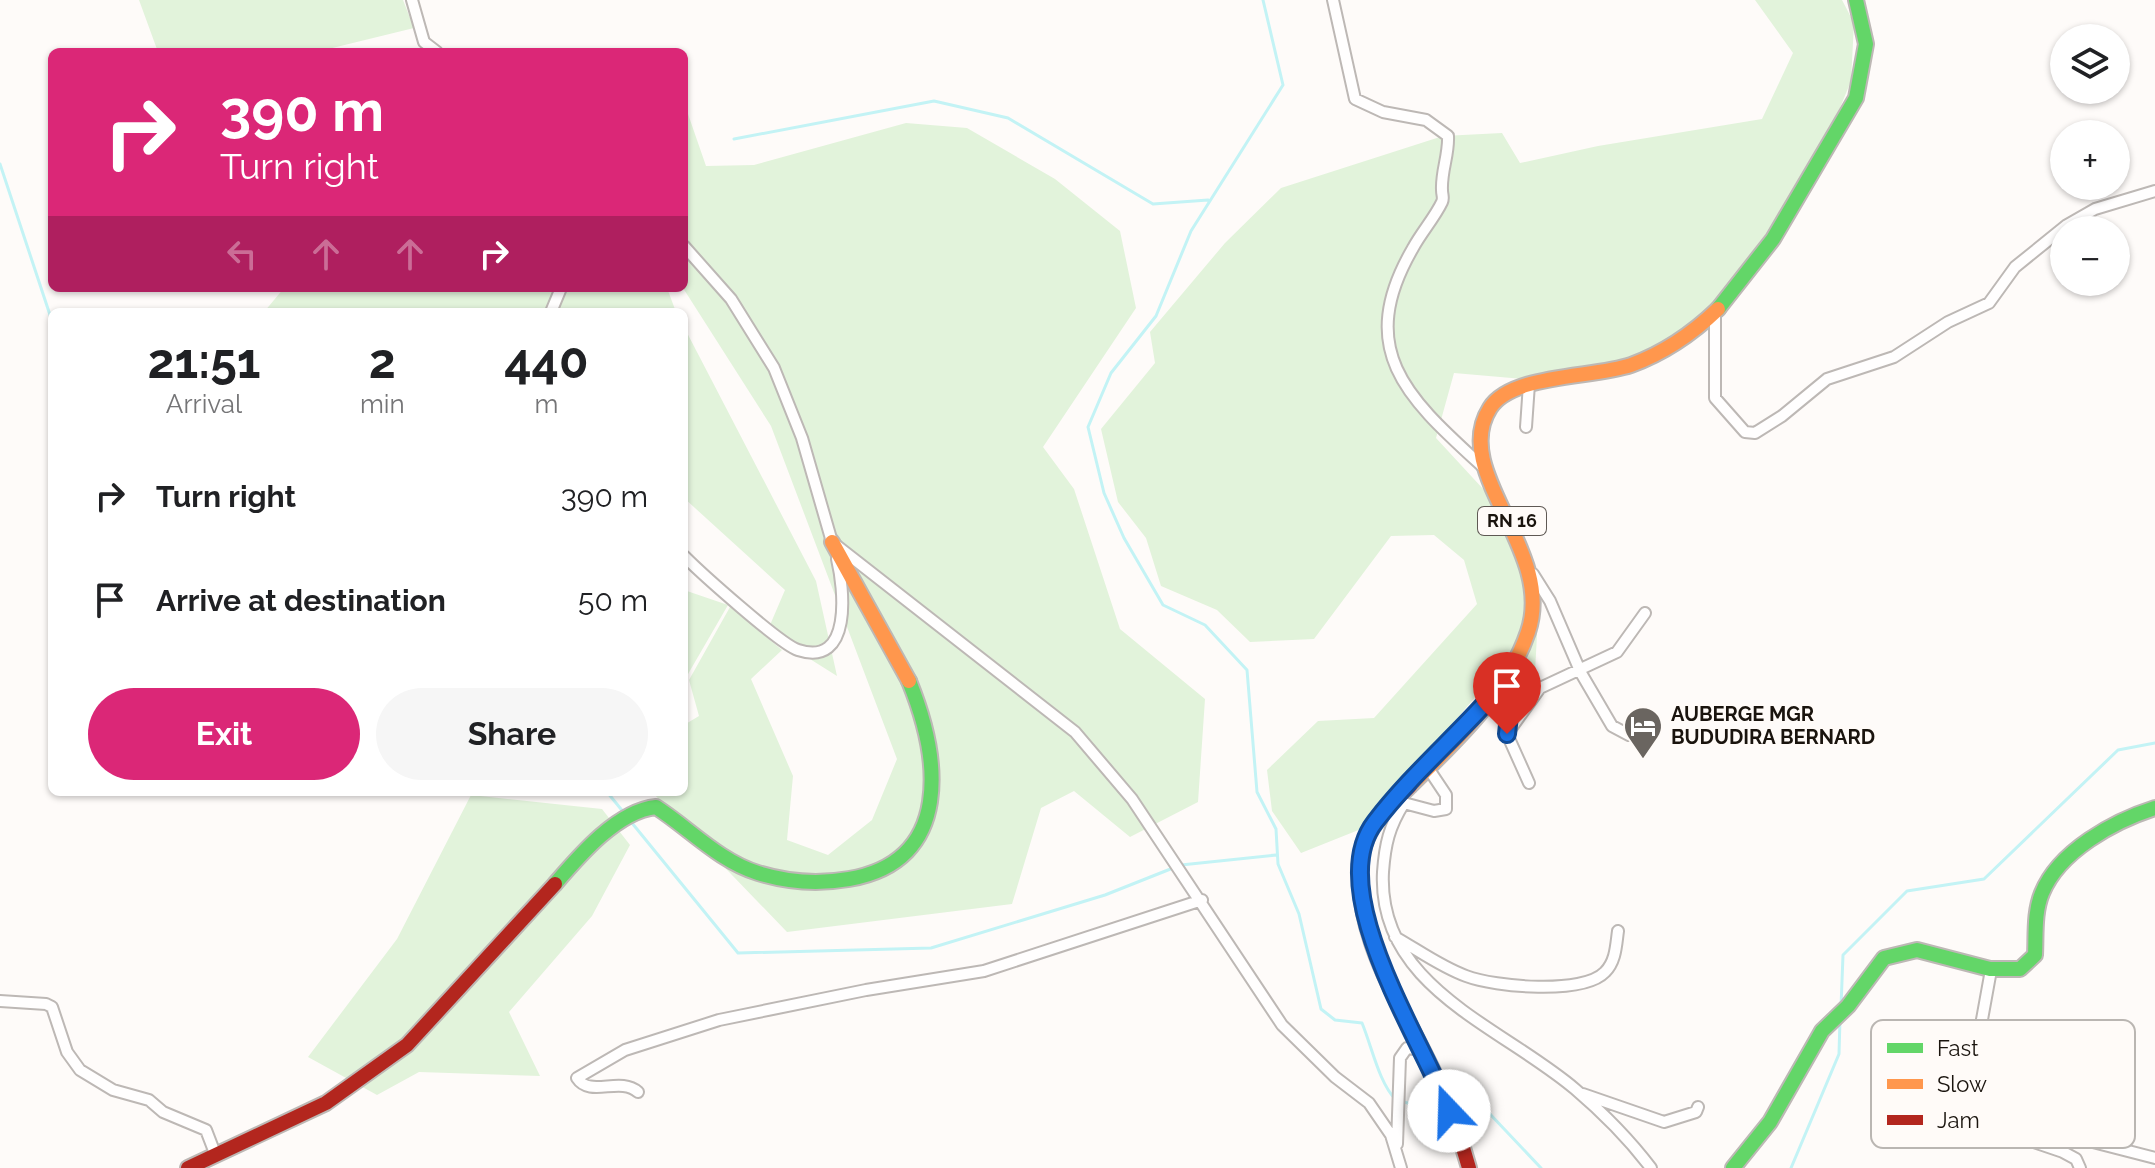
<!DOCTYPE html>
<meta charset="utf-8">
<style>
body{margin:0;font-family:Raleway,sans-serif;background:#f6f6f6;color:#202124;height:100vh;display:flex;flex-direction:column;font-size:30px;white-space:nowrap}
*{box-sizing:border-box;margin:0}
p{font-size:26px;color:#757577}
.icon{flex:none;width:44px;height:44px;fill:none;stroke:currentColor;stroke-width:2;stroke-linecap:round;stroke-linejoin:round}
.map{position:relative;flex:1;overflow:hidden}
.sheet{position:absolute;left:48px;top:308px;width:640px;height:488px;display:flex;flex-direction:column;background:#fff;border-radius:12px;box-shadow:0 2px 6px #0004}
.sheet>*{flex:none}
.hud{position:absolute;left:48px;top:48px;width:640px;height:244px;border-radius:12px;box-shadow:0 2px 6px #0004;background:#db2777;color:#fff;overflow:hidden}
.buttons{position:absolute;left:2050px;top:24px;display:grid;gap:16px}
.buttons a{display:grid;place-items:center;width:80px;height:80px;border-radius:50%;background:#fff;box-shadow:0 2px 6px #0004;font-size:40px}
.pin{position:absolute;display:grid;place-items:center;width:68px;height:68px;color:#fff;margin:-82px -34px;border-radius:50% 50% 50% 0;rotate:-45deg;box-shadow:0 0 8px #0007}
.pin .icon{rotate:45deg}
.me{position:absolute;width:88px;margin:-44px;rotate:339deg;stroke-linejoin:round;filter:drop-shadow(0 0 6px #0008)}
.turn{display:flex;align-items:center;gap:28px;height:168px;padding:0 40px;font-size:36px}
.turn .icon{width:104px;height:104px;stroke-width:2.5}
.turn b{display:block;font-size:56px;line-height:68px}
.lanes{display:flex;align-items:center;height:76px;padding:0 40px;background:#0003;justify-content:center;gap:40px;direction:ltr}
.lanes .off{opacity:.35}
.eta{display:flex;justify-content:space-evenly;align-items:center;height:136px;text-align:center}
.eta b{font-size:48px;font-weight:700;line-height:56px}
.primary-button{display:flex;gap:16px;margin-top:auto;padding:16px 40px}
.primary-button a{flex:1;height:92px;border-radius:48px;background:#db2777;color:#fff;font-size:32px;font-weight:700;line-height:92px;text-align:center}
.primary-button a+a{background:#f6f6f6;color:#202124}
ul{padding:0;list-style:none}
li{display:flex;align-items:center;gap:24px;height:104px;padding:0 40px}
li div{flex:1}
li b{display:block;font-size:30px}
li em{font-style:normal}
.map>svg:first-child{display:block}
.green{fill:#e2f3db}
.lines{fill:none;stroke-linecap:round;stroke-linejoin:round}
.stream{stroke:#c3f3f5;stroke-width:3}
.street-casing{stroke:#bdb8b5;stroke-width:14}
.fast-casing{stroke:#bdb8b5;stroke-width:18}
.slow-casing{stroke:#bdb8b5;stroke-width:18}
.jam-casing{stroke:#bdb8b5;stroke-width:18}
.street{stroke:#fffefe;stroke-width:10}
.fast{stroke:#63d668;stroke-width:14}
.slow{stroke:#ff974d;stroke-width:14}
.jam{stroke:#b3261e;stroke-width:14}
.route-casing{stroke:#114b97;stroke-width:20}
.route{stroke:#1a73e8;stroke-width:14}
.labels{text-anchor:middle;stroke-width:6;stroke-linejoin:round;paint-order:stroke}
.shield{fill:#fffbf8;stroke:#5f5954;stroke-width:2}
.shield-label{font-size:18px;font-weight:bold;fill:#1a140e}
.poi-label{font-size:20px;font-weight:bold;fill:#1a140e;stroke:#fffbf8;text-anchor:start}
.key{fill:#fffbf8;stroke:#bab6b2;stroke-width:2}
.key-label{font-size:22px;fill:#1a140e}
</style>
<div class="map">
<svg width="2155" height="1168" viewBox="0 0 2155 1168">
<rect width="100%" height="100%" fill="#fefbf9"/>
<path class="green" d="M 139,0 L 403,0 L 414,28 L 316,52 L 158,52 Z
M 1755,0 L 1842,0 L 1854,23 L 1851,81 L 1807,188 L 1732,300 L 1653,363 L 1570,383 L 1454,373 L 1436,438 L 1485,491 L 1539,597 L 1534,691 L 1476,696 L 1366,827 L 1301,853 L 1272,811 L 1267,770 L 1318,721 L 1374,718 L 1477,604 L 1464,560 L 1434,535 L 1391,536 L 1314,639 L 1250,642 L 1217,610 L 1161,586 L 1146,538 L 1118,502 L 1101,429 L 1155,363 L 1150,332 L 1225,243 L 1281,188 L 1443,136 L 1502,133 L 1520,163 L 1598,146 L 1762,119 L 1793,53 Z
M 684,114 L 688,114 L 706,166 L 754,165 L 906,123 L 967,128 L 1055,179 L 1120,231 L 1136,308 L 1043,447 L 1074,489 L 1120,629 L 1205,699 L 1198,802 L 1130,837 L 1074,791 L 1041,808 L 1012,904 L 787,932 L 652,792 L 684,792 L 684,725 L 699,716 L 689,680 L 730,607 L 782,650 L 751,679 L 793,776 L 787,840 L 828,855 L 872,820 L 897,759 L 771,426 L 683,288 Z
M 284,288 L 667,288 L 676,312 L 264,312 Z
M 684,327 L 816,581 L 837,676 L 767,632 L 785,590 L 684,498 Z
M 684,590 L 728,605 L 684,681 Z
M 471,795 L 602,809 L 630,845 L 592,916 L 509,1012 L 540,1076 L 419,1072 L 377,1095 L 308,1057 L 397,939 Z"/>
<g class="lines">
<path class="stream" d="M 1263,0 L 1283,85 L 1191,231 L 1156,316 L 1111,373 L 1088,427 L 1104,493 L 1124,538 L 1163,605 L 1205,625 L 1247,670 L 1257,792 L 1276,829 L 1278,864 L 1299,914 L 1321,1009 L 1335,1020 L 1362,1023 C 1372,1047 1379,1083 1396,1100
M 734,139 L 934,101 L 1008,118 L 1153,204 L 1208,200
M 0,164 L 52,321
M 607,792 L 625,814
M 632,823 L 738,953 L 931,948 L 1105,895 L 1173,868
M 1181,865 L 1276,855
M 1841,1007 L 1843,955 L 1907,891 L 1984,879 L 2118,750 L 2155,743
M 1403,1102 L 1438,1109
M 1457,1109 L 1489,1113 L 1541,1168
M 1791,1168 L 1839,1054 L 1840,1019"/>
<defs>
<path id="street" d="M 412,0 L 424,42 L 437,52
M 1333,0 L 1355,99 L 1383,112 L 1426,120 L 1448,136 C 1449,155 1441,171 1442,190 C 1442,195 1444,198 1442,202 C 1435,217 1421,233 1413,248 C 1353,351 1409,399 1482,466
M 684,246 L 731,299 L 774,368 L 802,438 L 832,542 L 1075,732 L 1132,799 L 1282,1025 L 1335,1077 L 1369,1103 L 1391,1135 L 1401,1168
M 551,312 L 561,288
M 1715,314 L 1715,398 L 1745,432 L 1755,433 L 1782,416 L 1827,379 L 1894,357 L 1948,322 L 1989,303 L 2015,267 L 2067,225 L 2095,209 L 2155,191
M 1526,427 L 1529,384
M 684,556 C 701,573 780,644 798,650 C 853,668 844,588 837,559
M 1533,574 L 1550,601 L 1581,673 L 1612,726 L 1629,735
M 1514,669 L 1507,734 L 1529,783
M 1507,734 L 1540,688 L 1617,652 L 1645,613
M 1400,802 L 1434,811 L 1446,809 L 1446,795 L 1426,765
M 1404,803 C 1389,827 1385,844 1383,872 C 1377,987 1501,1026 1575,1089 C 1602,1112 1629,1139 1651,1168
M 1395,937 C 1418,950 1441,967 1466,976 C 1495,987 1583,995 1605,972 C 1616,961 1616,945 1618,931
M 1991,970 L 1981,1025 L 1989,1050 L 1998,1110 L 2025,1139 L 2063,1152 L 2076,1159 L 2080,1168
M 0,1001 L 46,1004 L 52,1007 L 67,1052 L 80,1070 L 113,1090 L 149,1100 L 163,1112 L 206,1130 L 216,1156
M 638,1092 C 620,1076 590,1098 577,1078 L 625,1050 L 719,1020 L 866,990 L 984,971 L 1202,900
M 1583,1094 L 1664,1122 L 1696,1112 L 1698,1107
M 2005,1118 L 2021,1119 L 2027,1125 L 2155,1158
M 1397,1144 L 1400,1058 L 1407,1048 L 1423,1050"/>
<path id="fast" d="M 1718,309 L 1773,239 L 1856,98 L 1866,44 L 1856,0
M 555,884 C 579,856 617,811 656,807 C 690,829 719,861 758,873 C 787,882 820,884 849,879 C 954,861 940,757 909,681
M 1733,1168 L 1770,1122 L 1822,1031 L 1848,1006 L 1884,958 L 1917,950 L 1990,969 L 2020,969 L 2035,955 C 2036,935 2034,912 2042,893 C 2059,851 2114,821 2155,808"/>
<path id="slow" d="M 832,542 L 909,681
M 1410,786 C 1455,741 1507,694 1528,632 C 1556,550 1449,472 1490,408 C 1511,374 1593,378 1631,365 C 1664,353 1693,333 1718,309"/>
<path id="jam" d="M 1410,786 C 1390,806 1367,825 1362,854 C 1349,935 1407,1012 1438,1082 C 1451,1110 1461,1139 1469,1168
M 188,1168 L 326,1103 L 407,1045 L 555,884"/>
</defs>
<use href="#street" class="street-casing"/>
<use href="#fast" class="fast-casing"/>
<use href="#slow" class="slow-casing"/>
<use href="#jam" class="jam-casing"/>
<use href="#street" class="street"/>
<use href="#fast" class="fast"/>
<use href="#slow" class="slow"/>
<use href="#jam" class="jam"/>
</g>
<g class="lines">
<defs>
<path id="route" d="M 1449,1111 C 1423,1041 1322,891 1375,822 C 1417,767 1472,724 1514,669 L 1507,734"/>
</defs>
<use href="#route" class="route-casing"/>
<use href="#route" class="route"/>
</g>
<defs>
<symbol id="hotel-pin" viewBox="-11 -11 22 30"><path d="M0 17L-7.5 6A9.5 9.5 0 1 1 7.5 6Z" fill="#6a6560" stroke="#fffbf8"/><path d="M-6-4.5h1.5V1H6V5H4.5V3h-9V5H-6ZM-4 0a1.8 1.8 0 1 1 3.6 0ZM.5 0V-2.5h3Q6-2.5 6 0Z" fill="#fff"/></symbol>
</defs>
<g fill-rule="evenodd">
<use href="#hotel-pin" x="1621" y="704" width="44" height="60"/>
</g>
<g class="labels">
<rect class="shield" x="1478" y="507" width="68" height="28" rx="6"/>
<g class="shield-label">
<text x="1512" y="527">RN 16</text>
</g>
<g class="poi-label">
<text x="1671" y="721">AUBERGE MGR<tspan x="1671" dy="23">BUDUDIRA BERNARD</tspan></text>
</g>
</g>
<rect x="1871" y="1020" width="264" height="128" rx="12" class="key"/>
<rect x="1887" y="1043" width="36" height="10" fill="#63d668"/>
<rect x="1887" y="1079" width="36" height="10" fill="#ff974d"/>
<rect x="1887" y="1115" width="36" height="10" fill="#b3261e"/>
<g class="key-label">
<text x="1937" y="1056">Fast</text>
<text x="1937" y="1092">Slow</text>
<text x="1937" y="1128">Jam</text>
</g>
</svg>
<div class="buttons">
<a><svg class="icon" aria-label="layers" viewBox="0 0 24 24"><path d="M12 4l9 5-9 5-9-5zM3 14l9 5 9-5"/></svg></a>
<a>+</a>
<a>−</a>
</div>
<div class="pin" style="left:1507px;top:734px;background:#d93025"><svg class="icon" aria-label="arrive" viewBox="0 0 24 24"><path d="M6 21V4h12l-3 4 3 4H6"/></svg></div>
<svg class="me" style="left:1449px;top:1111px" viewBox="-20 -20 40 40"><circle r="19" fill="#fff"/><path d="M0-13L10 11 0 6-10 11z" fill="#1a73e8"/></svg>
<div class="hud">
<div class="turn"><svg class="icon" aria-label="right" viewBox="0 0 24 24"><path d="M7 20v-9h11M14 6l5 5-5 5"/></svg><div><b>390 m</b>Turn right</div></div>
<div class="lanes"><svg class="icon off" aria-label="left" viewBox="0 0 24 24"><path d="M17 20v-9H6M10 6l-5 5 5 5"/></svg><svg class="icon off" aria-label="ahead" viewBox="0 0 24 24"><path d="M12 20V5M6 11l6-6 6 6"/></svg><svg class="icon off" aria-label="ahead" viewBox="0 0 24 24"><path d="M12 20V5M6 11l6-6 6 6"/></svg><svg class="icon" aria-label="right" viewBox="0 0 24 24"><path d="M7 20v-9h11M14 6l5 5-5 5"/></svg></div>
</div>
<section class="sheet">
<div class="eta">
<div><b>21:51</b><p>Arrival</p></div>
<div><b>2</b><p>min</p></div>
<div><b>440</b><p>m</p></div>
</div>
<ul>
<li><svg class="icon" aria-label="right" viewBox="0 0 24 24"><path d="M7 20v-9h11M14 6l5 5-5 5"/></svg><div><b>Turn right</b></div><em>390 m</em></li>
<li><svg class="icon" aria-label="arrive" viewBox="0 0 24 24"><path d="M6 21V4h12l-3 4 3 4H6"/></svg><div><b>Arrive at destination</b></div><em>50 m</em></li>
</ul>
<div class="primary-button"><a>Exit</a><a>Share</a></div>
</section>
</div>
